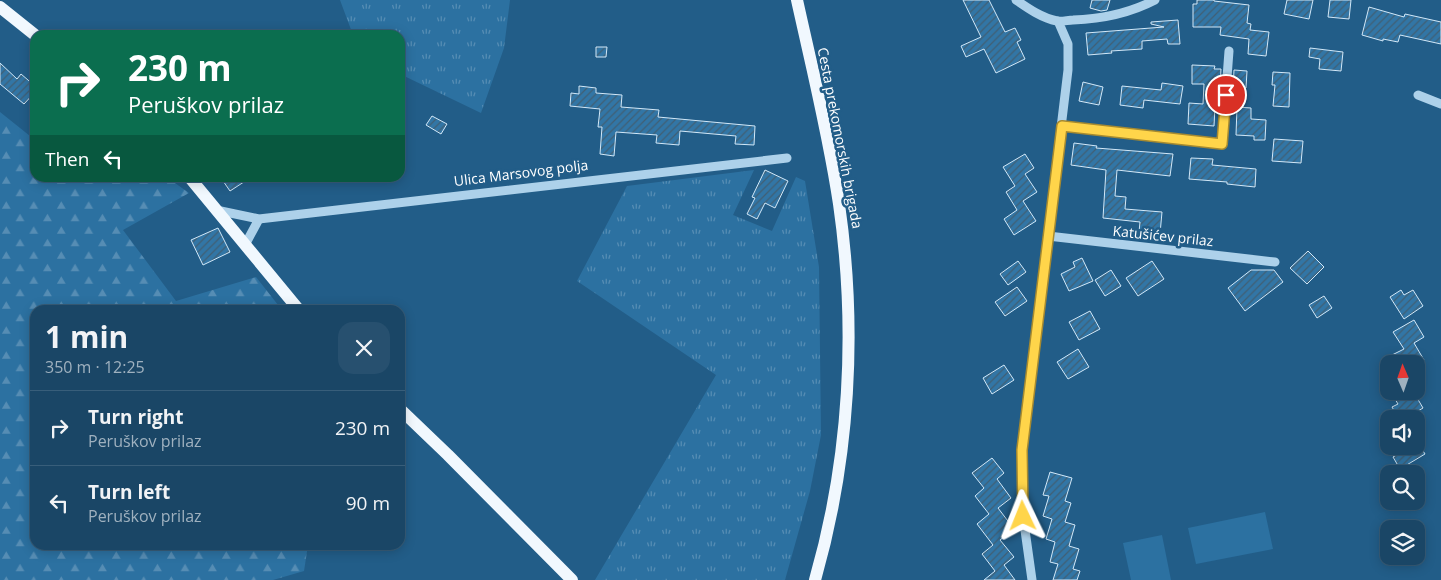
<!DOCTYPE html>
<meta charset="utf-8">
<style>
body{margin:0;font-family:"Open Sans",sans-serif;background:#27506f;color:#f1f3f6;height:100vh;display:flex;flex-direction:column;font-size:19px;white-space:nowrap}
*{box-sizing:border-box;margin:0}
p{font-size:16px;color:#9fb1bf}
.icon{flex:none;width:28px;height:28px;fill:none;stroke:currentColor;stroke-width:2;stroke-linecap:round;stroke-linejoin:round}
.map{position:relative;flex:1;overflow:hidden}
.details{position:absolute;left:30px;top:305px;width:375px;height:245px;display:flex;flex-direction:column;background:#1a4666;border-radius:15px;box-shadow:0 2px 12px #0003,0 0 0 1px #385e7a}
.details>*{flex:none}
.guide{position:absolute;left:30px;top:30px;width:375px;height:152px;border-radius:15px;box-shadow:0 2px 12px #0003,0 0 0 1px #385e7a;background:#0b6e4f;color:#fff;overflow:hidden}
.needle{width:32px;rotate:358deg}
.fabs{position:absolute;left:1380px;top:355px;display:grid;gap:10px}
.fabs a{display:grid;place-items:center;width:45px;height:45px;border-radius:10px;background:#1a4666;box-shadow:0 2px 12px #0003,0 0 0 1px #385e7a;font-size:25px}
.pin{position:absolute;display:grid;place-items:center;width:42px;height:42px;color:#fff;margin:-21px;border:2px solid #fff;border-radius:50%;box-shadow:0 1px 5px #0007}
.me{position:absolute;width:55px;margin:-28px;rotate:358deg;stroke-linejoin:round;filter:drop-shadow(0 0 4px #0008)}
.turn{display:flex;align-items:center;gap:18px;height:105px;padding:0 15px;font-size:22px}
.turn .icon{width:65px;height:65px;stroke-width:2.5}
.turn b{display:block;font-size:35px;line-height:42px}
.then{display:flex;align-items:center;height:48px;padding:0 15px;background:#0003;gap:10px;font-size:19px}
.round{display:grid;place-items:center;flex:none;width:52px;height:52px;border-radius:15px;background:#27506f}
.summary{display:flex;align-items:center;justify-content:space-between;height:85px;padding:0 15px}
h1{font-size:30px;font-weight:700;line-height:38px}
ul{padding:0;list-style:none}
li{display:flex;align-items:center;gap:15px;height:75px;padding:0 15px;border-top:1px solid #385e7a}
li div{flex:1}
li b{display:block;font-size:19px}
li em{font-style:normal}
.map>svg:first-child{display:block}
.grass{fill:url(#grass-tufts)}
.forest{fill:url(#forest-firs)}
.pitch{fill:#2c71a1}
.building{fill:url(#building-hatch);stroke:#d2e8f8}
.lines{fill:none;stroke-linecap:round;stroke-linejoin:round}
.minor{stroke:#add1ea;stroke-width:9}
.major{stroke:#f1f8fe;stroke-width:12}
.route-casing{stroke:#a68a30;stroke-width:12}
.route{stroke:#ffd54a;stroke-width:9}
.labels{text-anchor:middle;stroke-width:5;stroke-linejoin:round;paint-order:stroke}
.street-label{font-size:14px;fill:#fff;stroke:#225d88}
</style>
<div class="map">
<svg width="1441" height="580" viewBox="0 0 1441 580">
<defs>
<pattern id="grass-tufts" width="24" height="20" patternUnits="userSpaceOnUse" patternTransform="scale(1.25)"><rect width="24" height="20" fill="#2c71a1"/><path d="M3 7l-1-3M5 7V3M7 7l1-3M15 17l-1-3M17 17v-4M19 17l1-3" fill="none" stroke="#568db4"/></pattern>
<pattern id="forest-firs" width="22" height="20" patternUnits="userSpaceOnUse" patternTransform="scale(1.25)"><rect width="22" height="20" fill="#2c71a1"/><path d="M5 1l3.5 6h-7zM16 11l3.5 6h-7z" fill="#568db4"/></pattern>
<pattern id="building-hatch" width="6" height="6" patternUnits="userSpaceOnUse" patternTransform="scale(1.25)"><rect width="6" height="6" fill="#3276a6"/><path d="M-1 1l2-2M0 6l6-6M5 7l2-2" fill="none" stroke="#405f74"/></pattern>
</defs>
<rect width="100%" height="100%" fill="#225d88"/>
<path class="grass" d="M 340,0 L 510,0 L 504,48 L 481,113 L 400,74 L 400,35 L 353,35 Z
M 754,170 L 733,215 L 772,231 L 796,177 L 805,181 L 819,267 L 821,435 L 810,491 L 785,580 L 595,580 L 716,375 L 577,281 L 627,186 Z"/>
<path class="forest" d="M 0,112 L 35,140 L 35,178 L 168,178 L 189,193 L 123,230 L 176,301 L 256,277 L 282,310 L 35,310 L 35,545 L 308,545 L 304,571 L 273,580 L 0,580 Z"/>
<path class="pitch" d="M 1265,512 L 1273,549 L 1196,564 L 1188,528 Z
M 1162,535 L 1171,580 L 1131,580 L 1123,543 Z"/>
<path class="building" d="M 963,0 L 989,0 L 1005,32 L 1015,28 L 1021,40 L 1017,42 L 1025,59 L 996,73 L 984,49 L 966,57 L 961,46 L 981,37 Z
M 1092,0 L 1110,0 L 1107,10 L 1101,11 L 1090,8 Z
M 1197,0 L 1214,0 L 1214,1 L 1249,5 L 1247,23 L 1251,24 L 1250,30 L 1269,32 L 1266,56 L 1248,54 L 1249,39 L 1220,35 L 1221,27 L 1193,27 L 1193,4 L 1197,4 Z
M 1287,0 L 1313,0 L 1309,19 L 1284,14 Z
M 1330,0 L 1351,0 L 1349,19 L 1328,17 Z
M 1369,7 L 1404,17 L 1405,14 L 1441,22 L 1441,44 L 1400,35 L 1398,42 L 1383,39 L 1383,41 L 1362,35 Z
M 1178,20 L 1180,44 L 1168,44 L 1167,39 L 1142,41 L 1142,49 L 1111,51 L 1112,53 L 1088,55 L 1086,33 L 1164,27 L 1151,24 L 1151,22 Z
M 596,47 L 607,47 L 606,57 L 596,57 Z
M 1310,48 L 1343,52 L 1341,71 L 1319,69 L 1320,59 L 1309,57 Z
M 0,63 L 17,79 L 21,74 L 35,86 L 35,92 L 24,104 L 0,84 Z
M 1192,65 L 1215,66 L 1214,69 L 1221,69 L 1220,87 L 1216,87 L 1214,126 L 1188,124 L 1189,103 L 1203,104 L 1204,84 L 1192,84 Z
M 1234,70 L 1247,71 L 1246,88 L 1233,88 Z
M 1273,72 L 1290,73 L 1289,107 L 1273,106 L 1275,85 L 1272,85 Z
M 1083,82 L 1103,87 L 1099,105 L 1079,101 Z
M 1162,83 L 1183,86 L 1180,104 L 1144,100 L 1143,108 L 1120,105 L 1122,86 L 1161,90 Z
M 579,86 L 596,88 L 596,93 L 622,95 L 621,107 L 659,110 L 658,117 L 755,126 L 754,145 L 735,144 L 736,136 L 680,131 L 679,145 L 656,143 L 657,135 L 616,132 L 614,156 L 600,154 L 602,127 L 598,127 L 600,109 L 570,106 L 571,93 L 579,94 Z
M 1237,107 L 1251,108 L 1251,119 L 1266,120 L 1265,140 L 1254,140 L 1254,136 L 1236,135 Z
M 432,116 L 447,124 L 441,134 L 426,125 Z
M 1274,139 L 1303,141 L 1301,163 L 1272,161 Z
M 1074,143 L 1097,146 L 1096,148 L 1173,154 L 1170,176 L 1117,170 L 1115,196 L 1126,197 L 1125,209 L 1162,212 L 1160,234 L 1139,232 L 1140,222 L 1103,218 L 1106,170 L 1071,165 Z
M 1025,154 L 1034,168 L 1025,174 L 1037,192 L 1023,201 L 1036,221 L 1014,235 L 1004,219 L 1017,210 L 1006,192 L 1015,186 L 1003,167 Z
M 1191,158 L 1213,159 L 1212,165 L 1256,169 L 1255,187 L 1227,184 L 1227,182 L 1189,179 Z
M 765,170 L 788,181 L 775,208 L 765,203 L 757,219 L 747,214 L 755,198 L 752,197 Z
M 221,178 L 250,178 L 230,191 Z
M 218,228 L 230,252 L 203,265 L 191,240 Z
M 1308,251 L 1324,267 L 1307,284 L 1290,268 Z
M 1082,258 L 1093,281 L 1069,291 L 1061,274 L 1075,267 L 1073,262 Z
M 1018,261 L 1026,272 L 1008,285 L 1000,274 Z
M 1152,261 L 1164,279 L 1138,296 L 1126,278 Z
M 1111,270 L 1121,286 L 1105,296 L 1095,280 Z
M 1251,270 L 1274,270 L 1283,282 L 1245,311 L 1228,288 Z
M 1017,287 L 1027,301 L 1005,316 L 995,302 Z
M 1401,290 L 1404,295 L 1413,290 L 1423,306 L 1404,319 L 1390,297 Z
M 1324,296 L 1332,308 L 1317,318 L 1309,305 Z
M 1090,311 L 1100,329 L 1079,340 L 1069,322 Z
M 1414,320 L 1424,337 L 1414,343 L 1424,360 L 1418,364 L 1397,364 L 1392,355 L 1404,349 L 1393,332 Z
M 1078,349 L 1089,367 L 1068,379 L 1057,362 Z
M 1004,365 L 1014,380 L 992,394 L 983,378 Z
M 1390,391 L 1413,391 L 1423,408 L 1413,414 L 1416,419 L 1399,419 L 1392,407 L 1398,404 Z
M 1412,446 L 1420,446 L 1425,454 L 1400,469 L 1393,457 Z
M 992,458 L 1004,473 L 997,479 L 1011,498 L 998,508 L 1014,529 L 1000,540 L 1014,557 L 1004,565 L 1015,580 L 984,580 L 995,571 L 982,554 L 993,545 L 977,524 L 989,514 L 975,496 L 984,488 L 972,473 Z
M 1050,472 L 1072,478 L 1065,501 L 1071,503 L 1065,522 L 1075,525 L 1069,546 L 1079,549 L 1073,569 L 1080,571 L 1077,580 L 1053,580 L 1058,564 L 1050,562 L 1055,542 L 1046,539 L 1052,519 L 1043,516 L 1049,496 L 1043,495 Z"/>
<g class="lines">
<path class="minor" d="M 1016,0 C 1029,9 1042,18 1057,21 C 1062,22 1068,20 1073,20 C 1101,19 1130,13 1155,0
M 1418,95 L 1441,104
M 1062,126 L 1222,144 L 1229,51
M 216,210 L 259,219
M 1048,236 L 1275,262
M 245,245 L 259,219 L 787,158
M 1032,580 L 1023,516 L 1022,450 L 1068,70 L 1068,44 L 1058,21"/>
<path class="major" d="M 797,0 C 812,68 829,136 839,204 C 857,329 850,458 815,580
M 0,7 L 35,35
M 190,178 L 299,310
M 400,409 L 448,455 L 572,580"/>
</g>
<g class="lines">
<defs>
<path id="route" d="M 1023,516 L 1022,450 L 1062,126 L 1222,144 L 1226,95"/>
</defs>
<use href="#route" class="route-casing"/>
<use href="#route" class="route"/>
</g>
<g class="labels">
<g class="street-label">
<text transform="translate(840 138) rotate(79)" y="5">Cesta prekomorskih brigada</text>
<text transform="translate(521 173) rotate(-7)" y="5">Ulica Marsovog polja</text>
<text transform="translate(1163 236) rotate(6)" y="5">Katušićev prilaz</text>
</g>
</g>
</svg>
<div class="fabs">
<a><svg class="needle" viewBox="-14 -14 28 28"><path d="M0-13l5 13h-10z" fill="#e53935"/><path d="M0 13l5-13h-10z" fill="#9fb1bf"/></svg></a>
<a><svg class="icon" aria-label="sound" viewBox="0 0 24 24"><path d="M4 9h4l5-4v14l-5-4H4zM17 9q2 3 0 6"/></svg></a>
<a><svg class="icon" aria-label="search" viewBox="0 0 24 24"><circle cx="10" cy="10" r="6"/><path d="M15 15l6 6"/></svg></a>
<a><svg class="icon" aria-label="layers" viewBox="0 0 24 24"><path d="M12 4l9 5-9 5-9-5zM3 14l9 5 9-5"/></svg></a>
</div>
<div class="pin" style="left:1226px;top:95px;background:#d93025"><svg class="icon" aria-label="arrive" viewBox="0 0 24 24"><path d="M6 21V4h12l-3 4 3 4H6"/></svg></div>
<svg class="me" style="left:1023px;top:516px" viewBox="-20 -20 40 40"><path d="M0-17L14 15 0 8-14 15z" fill="#ffd54a" stroke="#fff" stroke-width="4"/></svg>
<div class="guide">
<div class="turn"><svg class="icon" aria-label="right" viewBox="0 0 24 24"><path d="M7 20v-9h11M14 6l5 5-5 5"/></svg><div><b>230 m</b>Peruškov prilaz</div></div>
<div class="then">Then<svg class="icon" aria-label="left" viewBox="0 0 24 24"><path d="M17 20v-9H6M10 6l-5 5 5 5"/></svg></div>
</div>
<section class="details">
<div class="summary"><div><h1>1 min</h1><p>350 m · 12:25</p></div><a class="round"><svg class="icon" aria-label="close" viewBox="0 0 24 24"><path d="M6 6l12 12M18 6L6 18"/></svg></a></div>
<ul>
<li><svg class="icon" aria-label="right" viewBox="0 0 24 24"><path d="M7 20v-9h11M14 6l5 5-5 5"/></svg><div><b>Turn right</b><p>Peruškov prilaz</p></div><em>230 m</em></li>
<li><svg class="icon" aria-label="left" viewBox="0 0 24 24"><path d="M17 20v-9H6M10 6l-5 5 5 5"/></svg><div><b>Turn left</b><p>Peruškov prilaz</p></div><em>90 m</em></li>
</ul>
</section>
</div>
